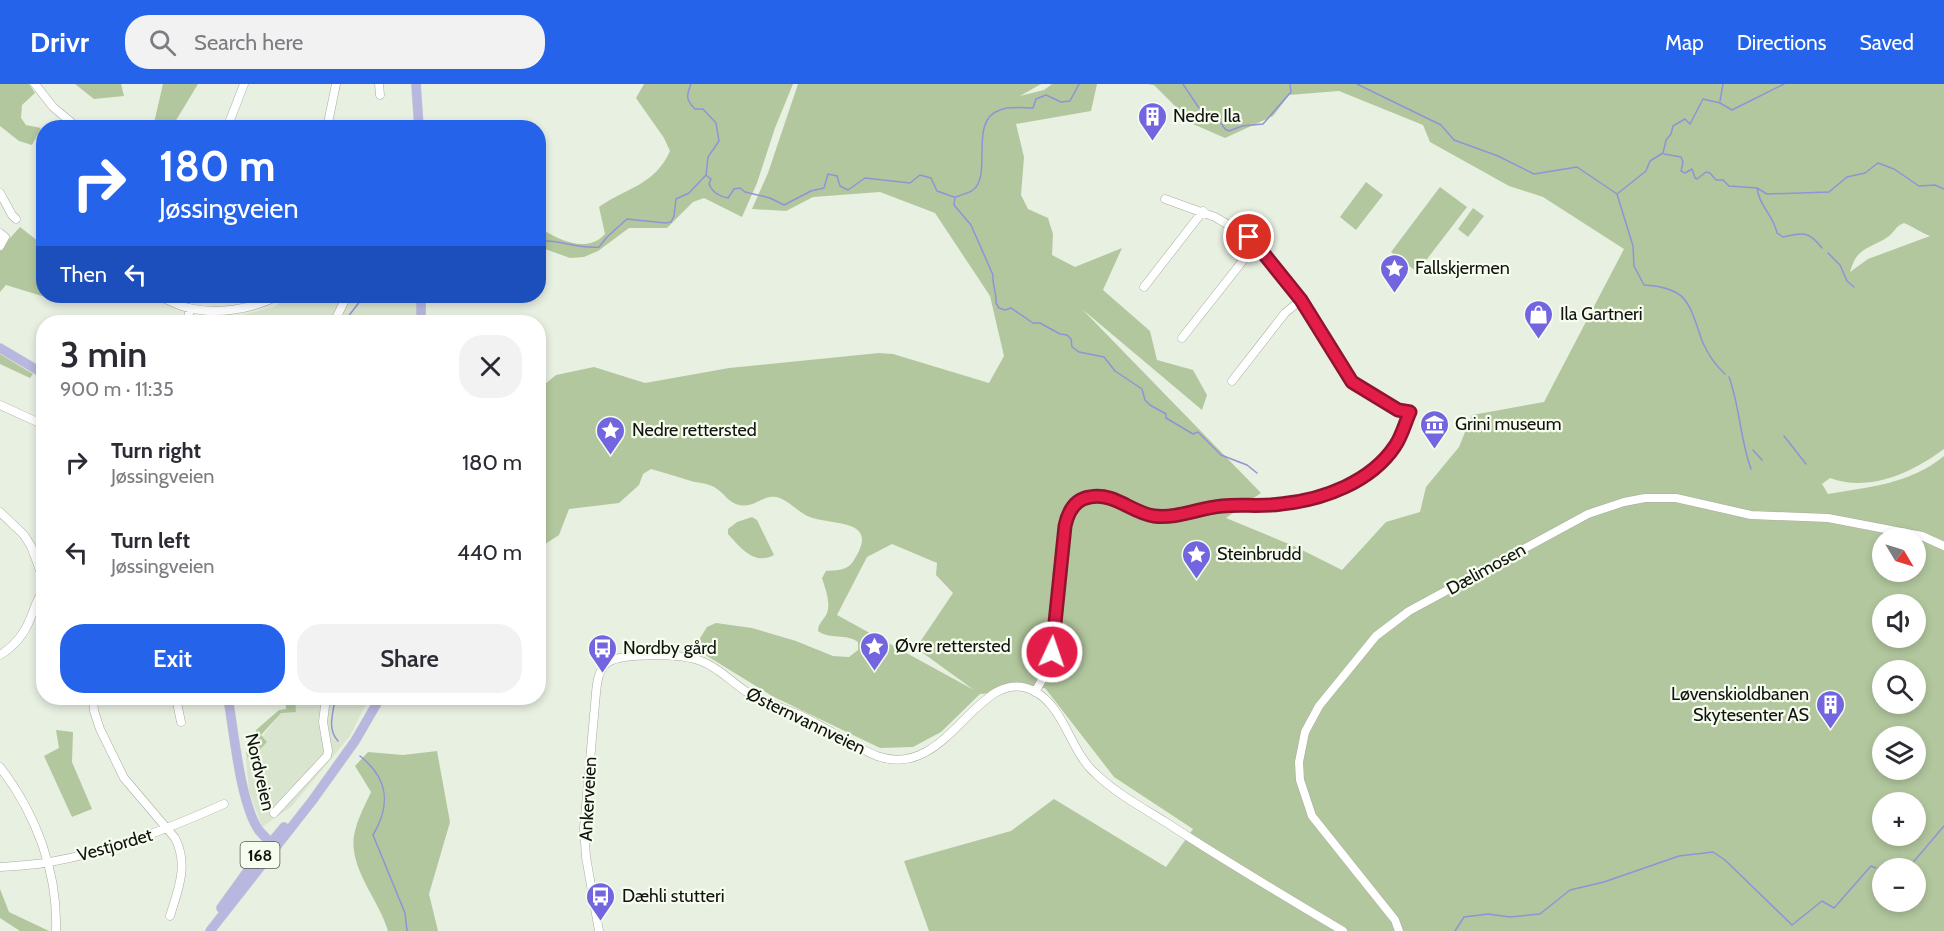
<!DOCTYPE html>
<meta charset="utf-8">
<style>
body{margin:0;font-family:Cabin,sans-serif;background:#f2f2f3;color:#2b2b33;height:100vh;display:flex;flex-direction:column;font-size:22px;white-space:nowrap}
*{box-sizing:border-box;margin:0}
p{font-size:20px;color:#7c7c81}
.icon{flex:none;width:33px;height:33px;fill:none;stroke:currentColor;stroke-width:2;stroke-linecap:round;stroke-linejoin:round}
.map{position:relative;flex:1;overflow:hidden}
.details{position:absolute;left:36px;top:231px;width:510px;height:390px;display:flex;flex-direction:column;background:#fff;border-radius:24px;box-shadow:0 3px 9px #0003}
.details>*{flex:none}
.banner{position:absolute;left:36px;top:36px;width:510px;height:183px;border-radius:24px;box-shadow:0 3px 9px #0003;background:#2563eb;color:#fff;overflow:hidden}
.needle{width:39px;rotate:128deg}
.controls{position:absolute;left:1872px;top:444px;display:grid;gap:12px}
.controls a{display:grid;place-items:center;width:54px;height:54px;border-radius:50%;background:#fff;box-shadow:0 3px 9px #0003;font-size:30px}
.pin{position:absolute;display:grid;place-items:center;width:51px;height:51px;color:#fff;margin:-26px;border:3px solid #fff;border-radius:50%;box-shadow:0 2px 6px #0007}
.me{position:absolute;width:66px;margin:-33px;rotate:3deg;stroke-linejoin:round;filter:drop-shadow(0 0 4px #0008)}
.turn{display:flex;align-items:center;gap:21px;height:126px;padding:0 24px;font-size:27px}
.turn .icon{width:78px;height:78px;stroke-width:2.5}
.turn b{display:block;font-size:42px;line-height:51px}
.then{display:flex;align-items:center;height:57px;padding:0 24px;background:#0003;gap:12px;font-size:22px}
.round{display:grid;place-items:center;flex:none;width:63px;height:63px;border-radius:24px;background:#f2f2f3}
.head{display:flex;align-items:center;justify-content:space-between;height:102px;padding:0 24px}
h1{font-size:36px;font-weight:600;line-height:45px}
.primary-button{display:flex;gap:12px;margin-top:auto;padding:12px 24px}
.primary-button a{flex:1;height:69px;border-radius:24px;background:#2563eb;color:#fff;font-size:24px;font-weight:600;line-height:69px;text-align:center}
.primary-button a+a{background:#f2f2f3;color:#2b2b33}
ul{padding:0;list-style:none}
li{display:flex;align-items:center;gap:18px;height:90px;padding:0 24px}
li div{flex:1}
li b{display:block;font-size:22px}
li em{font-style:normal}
header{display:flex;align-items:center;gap:36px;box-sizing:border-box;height:84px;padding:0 30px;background:#2563eb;color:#fff}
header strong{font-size:28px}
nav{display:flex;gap:33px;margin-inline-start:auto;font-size:21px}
.search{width:420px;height:54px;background:#f2f2f3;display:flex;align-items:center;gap:15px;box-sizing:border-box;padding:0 21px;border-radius:24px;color:#7c7c81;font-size:22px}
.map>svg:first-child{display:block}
.built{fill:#dae5d0}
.green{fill:#b2c79e;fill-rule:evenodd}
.water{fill:#9392d7}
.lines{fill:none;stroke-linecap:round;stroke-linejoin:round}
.stream{stroke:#9392d7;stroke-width:1.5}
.minor-casing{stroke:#a7aea0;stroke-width:9}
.major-casing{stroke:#cfd0cf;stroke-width:10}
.minor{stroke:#fff;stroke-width:8}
.major{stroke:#b8b7df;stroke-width:9}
.route-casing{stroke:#92132f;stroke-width:15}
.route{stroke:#e11d48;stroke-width:10}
.labels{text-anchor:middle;stroke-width:4.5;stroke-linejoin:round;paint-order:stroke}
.shield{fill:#f6fdef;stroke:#555852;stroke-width:1.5}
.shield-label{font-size:16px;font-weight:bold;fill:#10120e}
.poi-label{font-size:18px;fill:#10120e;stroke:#f6fdef;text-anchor:start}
.street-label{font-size:18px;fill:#10120e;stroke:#f6fdef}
</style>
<header>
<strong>Drivr</strong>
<div class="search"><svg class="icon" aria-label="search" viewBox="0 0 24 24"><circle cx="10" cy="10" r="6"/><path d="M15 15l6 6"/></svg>Search here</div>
<nav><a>Map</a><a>Directions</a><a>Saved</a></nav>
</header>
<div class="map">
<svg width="1944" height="847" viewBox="0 0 1944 847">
<rect width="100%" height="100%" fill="#e8f0e2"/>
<path class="built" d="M 289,212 L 416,212 L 416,238 L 230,238 L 229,234 L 274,223 Z
M 288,614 L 369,614 L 350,652 L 291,723 L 262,743 L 249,707 L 246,674 L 282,627 L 289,622 Z"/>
<path class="green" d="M 0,0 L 29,0 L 35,9 L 22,21 L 21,34 L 26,41 L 41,44 L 32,61 L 19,57 L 0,42 Z
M 75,0 L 121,0 L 124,12 L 94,15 Z
M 163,0 L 198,0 L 172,43 L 153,43 Z
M 644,0 L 793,0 L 775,44 L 757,99 L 742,133 L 704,114 L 693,118 L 667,144 L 629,144 L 598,167 L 584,173 L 570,174 L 545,165 L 539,167 L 539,145 L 540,144 C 559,156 587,170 605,150 L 599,123 C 627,103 654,102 670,67 L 664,54 L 636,14 Z
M 798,0 L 1041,0 L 1020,12 L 1044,6 L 1052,0 L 1097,0 L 1091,27 L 1016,40 L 1024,73 L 1021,111 L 1028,125 L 1048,134 L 1053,150 L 1052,171 L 1075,183 L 1122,164 L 1103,206 L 1150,247 L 1157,276 L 1193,286 L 1207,311 L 1202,326 L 1082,225 L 1261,409 L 1226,434 L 1296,463 L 1342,486 L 1386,438 L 1420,428 L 1426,403 L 1459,363 L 1472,331 L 1544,318 L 1624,165 L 1543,113 L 1509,102 L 1430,58 L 1423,41 L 1339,7 L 1289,11 L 1273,32 L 1225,54 L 1193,40 L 1154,1 L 1147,0 L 1944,0 L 1944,365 C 1913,388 1869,409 1830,394 L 1822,400 L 1828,410 C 1869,403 1910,400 1944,372 L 1944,847 L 929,847 L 904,777 L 1011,747 L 1054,715 L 1166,783 L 1193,745 L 1114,693 L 1045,604 L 980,610 L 941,648 L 913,663 L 880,664 L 772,612 L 694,564 L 707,543 L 716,539 L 752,544 L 796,557 L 833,572 L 849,573 L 858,566 L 858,558 C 846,549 830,556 818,547 C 818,539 824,536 827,529 C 831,518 825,504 822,494 L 826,487 C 837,486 848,487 854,476 C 881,434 833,442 810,433 C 797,429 785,410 770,413 C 759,415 752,424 739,421 C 728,419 724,408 714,403 C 707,399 698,399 691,397 C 678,393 665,389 651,385 L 643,390 L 639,401 L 619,419 L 569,425 L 559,451 L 539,464 L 539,305 L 556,291 L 594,283 L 645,299 L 729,284 L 879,269 L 893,270 L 989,299 L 1004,272 L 990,212 L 935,129 L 880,108 L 813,113 L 786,127 L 752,125 L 768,89 ZM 1904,139 C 1913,143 1922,149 1930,152 L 1868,175 L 1850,188 C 1852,182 1854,175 1859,170 C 1867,162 1880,159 1889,152 C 1895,147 1896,142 1904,139 ZM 1882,454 L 1916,454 L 1916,488 L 1882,488 ZM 892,460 L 937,479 L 936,491 L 953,509 L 916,564 L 974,606 L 837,531 L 867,473 ZM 1882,520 L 1916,520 L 1916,554 L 1882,554 ZM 1882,586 L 1916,586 L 1916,620 L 1882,620 ZM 1882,652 L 1916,652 L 1916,686 L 1882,686 ZM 1882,718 L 1916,718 L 1916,752 L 1882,752 ZM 1882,784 L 1916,784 L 1916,818 L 1882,818 Z
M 1366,98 L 1383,111 L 1356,146 L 1340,133 Z
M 1440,103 L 1467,123 L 1417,188 L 1391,168 Z
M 1473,124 L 1484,132 L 1468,153 L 1458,145 Z
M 20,143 L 43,161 L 42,212 L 6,201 L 0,208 L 0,165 Z
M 0,270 L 33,290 L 30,294 L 0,280 Z
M 752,433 L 757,436 L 774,471 C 754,482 740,463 728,450 L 728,445 L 737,438 Z
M 285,614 L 295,614 L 296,628 L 281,629 L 261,651 L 267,658 L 249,677 L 246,669 L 255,658 L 256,646 L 279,626 L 286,625 Z
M 56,646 L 73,648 L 72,678 L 92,725 L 72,733 L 44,672 L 59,664 Z
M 437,667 L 450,738 L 429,810 L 438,847 L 388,847 C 379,815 346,782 355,747 C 358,734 365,721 371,708 L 355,682 L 368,668 L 403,671 Z
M 0,805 L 9,828 L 49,847 L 20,847 L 0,834 Z"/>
<path class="water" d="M 1897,775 L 1913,784 L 1882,784 L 1882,816 C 1868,797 1872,778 1897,775 Z"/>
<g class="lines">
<path class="stream" d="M 1183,0 L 1199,24 L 1210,33 L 1219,36 L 1225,45 L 1229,47 L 1242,42 L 1263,40 L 1291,8 L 1290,0
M 1357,0 L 1441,41 L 1454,56 L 1498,72 L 1534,90 L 1577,83 L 1617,110 L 1646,87 L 1650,77 L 1663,69 L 1666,56 L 1671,50 L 1673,42 L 1685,35 L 1690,40 L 1703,15 L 1720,19 L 1732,26 L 1784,0
M 1720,17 L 1723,0
M 1664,70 L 1681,73 L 1683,78 L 1681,87 L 1685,89 L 1692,85 L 1695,94 L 1697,95 L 1706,88 L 1710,89 L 1716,96 L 1723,96 L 1729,102 L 1757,104 L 1767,110 L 1829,108 L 1847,93 L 1865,89 L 1878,79 L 1894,85 L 1919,102 L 1935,101 L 1944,105
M 706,91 L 711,95 L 709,100 C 713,109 719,112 728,114 L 734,105 L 740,104 L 745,108 L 770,114 L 784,121 L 811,107 L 824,104 L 828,90 L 837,92 L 840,102 L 848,106 L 865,94 L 910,99 L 920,91 L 931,94 L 937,107 L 954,113
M 1757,104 C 1759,122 1774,132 1777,149 L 1783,153 C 1803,148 1809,147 1822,164
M 1617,110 L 1633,162 L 1634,182 L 1644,201 C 1655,202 1667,203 1677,209 C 1692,217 1697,245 1703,259 C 1708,270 1716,282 1725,290
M 955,113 L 954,121 L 971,141 L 993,191 C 992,201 997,209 996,219 L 999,224 L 1005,226 L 1011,224 L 1033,239 L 1040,239 L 1060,250 L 1067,251 L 1071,255 L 1072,263 L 1079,268 L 1104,273 L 1115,287 L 1142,305 L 1145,316 L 1150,321 L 1166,330 L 1166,334 L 1193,350 L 1198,348 L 1221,371 L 1247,381 L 1257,389
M 956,113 C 961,111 969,109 973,106 C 993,91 968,36 1000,26 C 1009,22 1023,24 1033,24 L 1036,15 L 1046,11 L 1061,18 L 1070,17 L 1079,0
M 538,157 C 558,155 578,165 599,163 L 607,153 L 627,135 L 665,139 L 671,138 L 674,132 L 676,115 L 689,109 L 706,91 L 708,73 L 719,57 L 716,39 L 703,25 L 695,25 C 686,16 686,12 691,0
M 1828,169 L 1840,181 L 1847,197 L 1854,203
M 344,238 L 364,212
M 1729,293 C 1740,323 1740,355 1751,385
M 1784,352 L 1806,380
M 1753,366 L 1762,376
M 335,615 C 333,630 327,645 338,657
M 360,672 C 389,695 391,721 373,751 L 405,829 L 407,847
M 1910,782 L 1944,742
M 1455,847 L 1464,833 L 1488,830 L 1510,833 L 1540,830 L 1570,806 L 1604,798 L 1679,772 L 1713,768 L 1725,776 L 1792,841 L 1822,817 L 1834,824 L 1871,782 L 1876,784"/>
<defs>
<path id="minor" d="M 35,0 L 53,23 L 78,44
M 379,0 L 380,11
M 227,44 L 244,0
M 327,44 L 336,0
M 0,109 L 12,131 L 16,135
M 0,149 L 5,153 L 0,162
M 1144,203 L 1203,127
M 157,212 C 168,215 178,222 189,224 C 217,231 252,225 278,212
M 187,238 L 190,225
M 334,238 L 347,212
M 1182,254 L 1256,160
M 1232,297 L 1285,229 L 1301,216
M 0,321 L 44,341
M 0,428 L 24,451 L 31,462 L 44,497
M 0,571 C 15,562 25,549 31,533 C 35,523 37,514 44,506
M 1035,608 L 1047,587 L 1051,576 L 1065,442 C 1068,428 1075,415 1090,413 C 1114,408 1135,430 1159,433 C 1180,435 1201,424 1222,422 C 1241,420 1261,423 1281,420 C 1323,415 1371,398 1395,362 C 1402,352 1405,339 1410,328 L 1398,326 L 1352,298 L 1301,216 L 1249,153 L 1215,133 L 1165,115
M 93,614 L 94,627 L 100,645 L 124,694 L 175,754 C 189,781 178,806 170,832
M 176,614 L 181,638
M 0,683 C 36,730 58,788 56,847
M 274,729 L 327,672 L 328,667 L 323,638 L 326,614
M 0,783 C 17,782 34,781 50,778 C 111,767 168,745 224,720
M 599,847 L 586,773 L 584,744 L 596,609 C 597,598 598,587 607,579 C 622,568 684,570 701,577 C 720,584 733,600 750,610 C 767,620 787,625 804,633 C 829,645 852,662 877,672 C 950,698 977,578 1034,607 C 1065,623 1070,668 1096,690 C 1117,710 1143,724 1167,739 C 1225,777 1284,812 1343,847
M 1399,847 L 1395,836 L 1312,732 L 1300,696 L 1299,678 L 1305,648 L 1319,622 L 1376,552 L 1409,527 L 1588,430 L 1624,418 L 1645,414 L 1676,414 L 1751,431 L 1828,434 L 1922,452 L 1944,462"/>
<path id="major" d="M 416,0 L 419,44
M 421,238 L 421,212
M 0,264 L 44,290
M 228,614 C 234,648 240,717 258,745 C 262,751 268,756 274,761
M 221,824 L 247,788 L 284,743
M 210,847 L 312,717 L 355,657 L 380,614"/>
</defs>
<use href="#minor" class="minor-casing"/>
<use href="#major" class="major-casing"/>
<use href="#minor" class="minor"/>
<use href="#major" class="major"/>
</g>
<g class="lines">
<defs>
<path id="route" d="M 1052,568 L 1065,442 C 1068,428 1075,415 1090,413 C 1114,408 1132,429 1154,432 C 1177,435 1199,424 1222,422 C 1241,420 1261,423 1281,420 C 1323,416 1371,398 1395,362 C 1402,352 1405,339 1410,328 L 1398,326 L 1352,298 L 1301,216 L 1256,160 L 1249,153"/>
</defs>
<use href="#route" class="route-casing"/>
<use href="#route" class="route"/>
</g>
<defs>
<symbol id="building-pin" viewBox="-11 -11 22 30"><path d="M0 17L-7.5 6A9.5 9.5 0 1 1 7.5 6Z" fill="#7365e0" stroke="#f6fdef"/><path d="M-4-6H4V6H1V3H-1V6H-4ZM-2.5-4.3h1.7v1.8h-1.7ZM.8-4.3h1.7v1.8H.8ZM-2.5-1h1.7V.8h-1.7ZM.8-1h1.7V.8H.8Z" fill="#fff"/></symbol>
<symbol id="sight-pin" viewBox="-11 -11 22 30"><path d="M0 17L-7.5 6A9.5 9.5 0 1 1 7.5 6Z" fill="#7365e0" stroke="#f6fdef"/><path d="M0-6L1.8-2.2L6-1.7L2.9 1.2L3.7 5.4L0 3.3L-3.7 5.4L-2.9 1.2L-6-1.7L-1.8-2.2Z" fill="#fff"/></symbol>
<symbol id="shop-pin" viewBox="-11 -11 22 30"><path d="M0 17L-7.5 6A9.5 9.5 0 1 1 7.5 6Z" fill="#7365e0" stroke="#f6fdef"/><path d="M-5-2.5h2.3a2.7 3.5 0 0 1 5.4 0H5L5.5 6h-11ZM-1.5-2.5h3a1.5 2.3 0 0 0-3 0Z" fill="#fff"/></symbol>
<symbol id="museum-pin" viewBox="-11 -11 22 30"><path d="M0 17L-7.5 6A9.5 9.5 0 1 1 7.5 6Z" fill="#7365e0" stroke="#f6fdef"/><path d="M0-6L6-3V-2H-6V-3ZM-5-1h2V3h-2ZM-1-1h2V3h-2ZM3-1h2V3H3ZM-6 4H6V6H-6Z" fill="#fff"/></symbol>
<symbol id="bus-pin" viewBox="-11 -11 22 30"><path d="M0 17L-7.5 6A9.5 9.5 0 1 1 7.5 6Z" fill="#7365e0" stroke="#f6fdef"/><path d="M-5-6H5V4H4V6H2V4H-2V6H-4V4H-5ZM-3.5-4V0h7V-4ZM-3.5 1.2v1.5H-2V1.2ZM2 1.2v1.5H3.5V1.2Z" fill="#fff"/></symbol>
</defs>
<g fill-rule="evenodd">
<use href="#building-pin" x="1136" y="16" width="33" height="45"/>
<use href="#sight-pin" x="1378" y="168" width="33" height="45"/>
<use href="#shop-pin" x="1522" y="214" width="33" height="45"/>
<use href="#museum-pin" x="1418" y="324" width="33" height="45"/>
<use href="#sight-pin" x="594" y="330" width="33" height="45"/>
<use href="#sight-pin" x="1180" y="454" width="33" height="45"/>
<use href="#sight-pin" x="858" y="546" width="33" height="45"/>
<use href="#bus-pin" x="586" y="548" width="33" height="45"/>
<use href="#building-pin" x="1814" y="604" width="33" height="45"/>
<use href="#bus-pin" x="584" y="796" width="33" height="45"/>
</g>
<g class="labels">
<rect class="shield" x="240.5" y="758" width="39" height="26" rx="4.5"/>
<g class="shield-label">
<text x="260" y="777">168</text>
</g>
<g class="poi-label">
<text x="1173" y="38">Nedre Ila</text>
<text x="1415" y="190">Fallskjermen</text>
<text x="1560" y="236">Ila Gartneri</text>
<text x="1455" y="346">Grini museum</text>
<text x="632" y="352">Nedre rettersted</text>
<text x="1217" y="476">Steinbrudd</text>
<text x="895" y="568">Øvre rettersted</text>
<text x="623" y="570">Nordby gård</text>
<text x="1809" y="616" text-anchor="end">Løvenskioldbanen<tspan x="1809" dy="21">Skytesenter AS</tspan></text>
<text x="622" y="818">Dæhli stutteri</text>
</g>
<g class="street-label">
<text transform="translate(1486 485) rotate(-29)" y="6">Dælimosen</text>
<text transform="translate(806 637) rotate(26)" y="6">Østernvannveien</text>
<text transform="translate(260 688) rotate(77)" y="6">Nordveien</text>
<text transform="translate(588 715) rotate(-87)" y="6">Ankerveien</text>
<text transform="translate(115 761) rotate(-16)" y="6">Vestjordet</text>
</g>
</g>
</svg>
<div class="controls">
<a><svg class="needle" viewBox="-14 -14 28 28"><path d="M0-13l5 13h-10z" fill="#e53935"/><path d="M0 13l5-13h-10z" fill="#7c7c81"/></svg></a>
<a><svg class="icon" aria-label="sound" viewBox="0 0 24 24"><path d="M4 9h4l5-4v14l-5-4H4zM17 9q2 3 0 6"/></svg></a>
<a><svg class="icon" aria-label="search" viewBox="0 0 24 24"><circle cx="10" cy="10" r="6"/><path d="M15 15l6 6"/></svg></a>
<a><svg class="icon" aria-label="layers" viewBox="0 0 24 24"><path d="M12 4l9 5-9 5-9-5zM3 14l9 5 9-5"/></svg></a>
<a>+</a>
<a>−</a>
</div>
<div class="pin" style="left:1249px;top:153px;background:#d93025"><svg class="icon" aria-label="arrive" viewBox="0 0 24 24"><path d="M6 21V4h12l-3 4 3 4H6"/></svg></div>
<svg class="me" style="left:1052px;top:568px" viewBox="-20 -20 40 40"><circle r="17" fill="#e11d48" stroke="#fff" stroke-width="3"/><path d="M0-11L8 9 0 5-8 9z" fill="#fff"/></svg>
<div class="banner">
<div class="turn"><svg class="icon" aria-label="right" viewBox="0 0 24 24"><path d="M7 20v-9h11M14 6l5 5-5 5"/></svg><div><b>180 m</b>Jøssingveien</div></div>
<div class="then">Then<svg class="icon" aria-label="left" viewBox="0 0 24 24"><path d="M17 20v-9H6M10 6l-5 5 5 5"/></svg></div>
</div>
<section class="details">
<div class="head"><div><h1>3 min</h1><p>900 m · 11:35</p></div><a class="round"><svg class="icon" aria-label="close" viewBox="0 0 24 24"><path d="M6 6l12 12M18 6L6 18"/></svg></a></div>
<ul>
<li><svg class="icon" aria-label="right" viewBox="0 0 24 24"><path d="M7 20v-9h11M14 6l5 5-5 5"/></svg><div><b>Turn right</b><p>Jøssingveien</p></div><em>180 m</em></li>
<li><svg class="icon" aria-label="left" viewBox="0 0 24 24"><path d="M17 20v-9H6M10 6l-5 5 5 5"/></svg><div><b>Turn left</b><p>Jøssingveien</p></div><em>440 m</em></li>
</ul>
<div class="primary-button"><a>Exit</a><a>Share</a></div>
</section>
</div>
